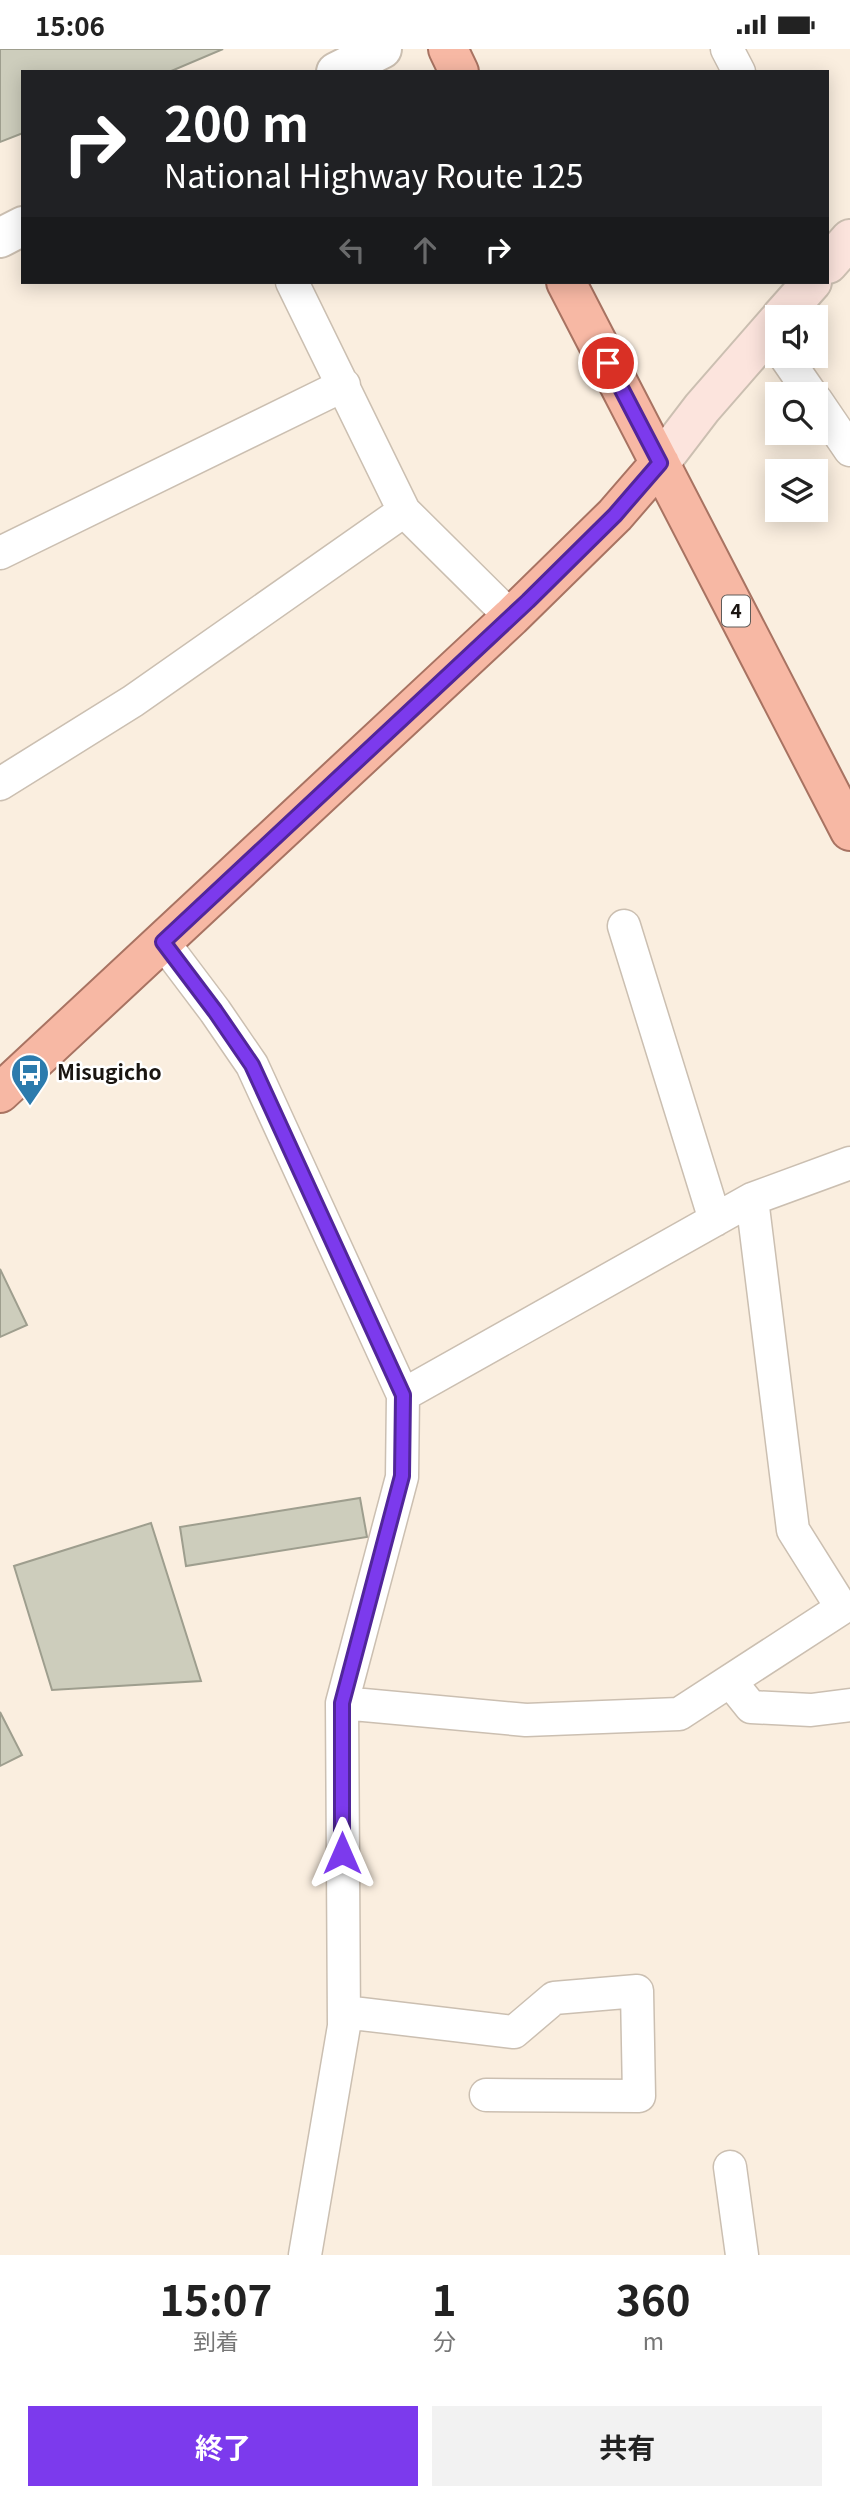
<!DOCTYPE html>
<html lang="ja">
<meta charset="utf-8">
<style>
body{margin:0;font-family:Georgia,"Noto Sans JP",serif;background:#f2f2f2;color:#222;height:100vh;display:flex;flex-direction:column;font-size:26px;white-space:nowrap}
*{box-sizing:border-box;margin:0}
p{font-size:23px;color:#767676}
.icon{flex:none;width:38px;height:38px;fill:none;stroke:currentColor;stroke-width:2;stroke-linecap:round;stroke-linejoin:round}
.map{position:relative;height:2206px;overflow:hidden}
.sheet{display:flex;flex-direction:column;background:#fff;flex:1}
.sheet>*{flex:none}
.hud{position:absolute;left:21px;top:21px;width:808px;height:214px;border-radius:0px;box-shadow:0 4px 18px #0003;background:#202124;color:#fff;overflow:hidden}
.buttons{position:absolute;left:765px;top:256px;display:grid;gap:14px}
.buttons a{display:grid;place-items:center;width:63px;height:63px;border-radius:0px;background:#fff;box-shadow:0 4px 18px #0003;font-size:35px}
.pin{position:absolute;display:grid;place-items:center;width:60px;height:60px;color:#fff;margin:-30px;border:4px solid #fff;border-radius:50%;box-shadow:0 2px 7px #0007}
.me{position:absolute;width:77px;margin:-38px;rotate:0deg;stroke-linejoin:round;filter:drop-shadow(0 0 5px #0008)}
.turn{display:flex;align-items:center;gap:24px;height:147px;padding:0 28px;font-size:32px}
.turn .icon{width:91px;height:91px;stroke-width:2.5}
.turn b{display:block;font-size:49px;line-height:60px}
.lanes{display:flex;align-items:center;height:66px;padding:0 28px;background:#0003;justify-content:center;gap:35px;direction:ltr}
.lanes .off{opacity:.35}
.eta{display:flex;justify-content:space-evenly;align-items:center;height:119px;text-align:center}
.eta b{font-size:42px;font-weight:700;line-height:49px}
.button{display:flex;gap:14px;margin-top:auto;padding:14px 28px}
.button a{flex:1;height:80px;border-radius:0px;background:#7c3aed;color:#fff;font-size:28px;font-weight:700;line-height:80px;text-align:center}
.button a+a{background:#f2f2f2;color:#222}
.status{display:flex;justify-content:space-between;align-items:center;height:49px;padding:0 35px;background:#fff;direction:ltr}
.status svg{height:19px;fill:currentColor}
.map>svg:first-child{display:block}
.building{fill:#cdcdbc;stroke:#9e9e8e;stroke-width:2}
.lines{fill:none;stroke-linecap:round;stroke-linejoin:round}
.minor-casing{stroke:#cbbfb1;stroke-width:35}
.tertiary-casing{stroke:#cbbfb1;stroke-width:42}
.secondary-casing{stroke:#cbbfb1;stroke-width:42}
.trunk-casing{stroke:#a87362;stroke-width:42}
.minor{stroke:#fff;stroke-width:32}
.tertiary{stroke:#fff;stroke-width:38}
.secondary{stroke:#fce4dd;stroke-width:38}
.trunk{stroke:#f7b8a4;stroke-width:38}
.route-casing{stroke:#51269a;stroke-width:18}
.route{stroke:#7c3aed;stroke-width:12}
.labels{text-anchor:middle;stroke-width:5;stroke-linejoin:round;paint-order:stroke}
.shield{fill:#fff;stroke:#5f5b58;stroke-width:2}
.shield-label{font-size:19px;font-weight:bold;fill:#1a1511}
.poi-label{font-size:21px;font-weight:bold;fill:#1a1511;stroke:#fff;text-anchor:start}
</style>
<div class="status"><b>15:06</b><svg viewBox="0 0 49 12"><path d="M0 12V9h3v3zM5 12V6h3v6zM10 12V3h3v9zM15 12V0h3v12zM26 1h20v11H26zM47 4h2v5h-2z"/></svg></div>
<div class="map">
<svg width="850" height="2206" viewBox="0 0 850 2206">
<rect width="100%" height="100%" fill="#faeedf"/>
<path class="building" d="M 0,0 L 223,0 L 169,23 L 23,23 L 23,84 L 0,93 Z
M 0,1220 L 27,1276 L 0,1288 Z
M 360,1449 L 367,1488 L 186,1517 L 180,1478 Z
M 151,1474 L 201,1632 L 52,1641 L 14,1517 Z
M 0,1663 L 22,1706 L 0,1717 Z"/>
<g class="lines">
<defs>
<path id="minor" d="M 727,0 L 739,23
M 292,233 L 404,462 L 511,568
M 784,306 L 811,345
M 816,351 L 850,401
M 0,504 L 344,336
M 0,735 L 133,652 L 404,462
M 624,877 L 715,1171
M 163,893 L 215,962 L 252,1016 L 403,1346 L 402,1428 L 342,1654 L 344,1977 L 305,2206
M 403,1346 L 752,1150 L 850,1114
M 730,1632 L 751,1658 L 811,1661 L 850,1656
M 342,1654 L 526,1671 L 679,1665 L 842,1559 L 793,1481 L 752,1150
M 344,1963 L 514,1983 L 554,1949 L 637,1942 L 639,2047 L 486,2046
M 730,2118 L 742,2206"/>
<path id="tertiary" d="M 336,23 L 382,0
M 0,189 L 23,177"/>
<path id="secondary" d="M 828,215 L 850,190
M 781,268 L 812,233
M 660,414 L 702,359 L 777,273"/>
<path id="trunk" d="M 448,0 L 459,23
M 566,233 L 850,782
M 0,1044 L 511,568 L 615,466 L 660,414"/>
</defs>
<use href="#minor" class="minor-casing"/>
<use href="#tertiary" class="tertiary-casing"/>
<use href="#secondary" class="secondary-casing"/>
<use href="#trunk" class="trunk-casing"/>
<use href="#minor" class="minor"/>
<use href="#tertiary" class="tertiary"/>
<use href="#secondary" class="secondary"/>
<use href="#trunk" class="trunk"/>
</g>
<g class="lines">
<defs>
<path id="route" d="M 342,1804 L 342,1654 L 402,1427 L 403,1346 L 252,1016 L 215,962 L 163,893 L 528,552 L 615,466 L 660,414 L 608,314"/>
</defs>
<use href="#route" class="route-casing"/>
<use href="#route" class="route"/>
</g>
<defs>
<symbol id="bus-pin" viewBox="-11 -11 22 30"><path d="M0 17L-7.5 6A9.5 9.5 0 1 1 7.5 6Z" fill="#2c7bad" stroke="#fff"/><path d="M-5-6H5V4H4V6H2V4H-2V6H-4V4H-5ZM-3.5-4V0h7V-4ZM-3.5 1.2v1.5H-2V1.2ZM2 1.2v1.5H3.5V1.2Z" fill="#fff"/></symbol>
</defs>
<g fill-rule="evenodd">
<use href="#bus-pin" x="8" y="1002" width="44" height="60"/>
</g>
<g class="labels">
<rect class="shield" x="722" y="546.5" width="28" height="31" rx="5"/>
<g class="shield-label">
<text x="736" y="569">4</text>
</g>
<g class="poi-label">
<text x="57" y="1031">Misugicho</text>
</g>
</g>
</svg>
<div class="buttons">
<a><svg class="icon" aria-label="sound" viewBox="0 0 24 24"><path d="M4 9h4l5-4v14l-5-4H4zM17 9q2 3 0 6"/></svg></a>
<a><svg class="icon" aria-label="search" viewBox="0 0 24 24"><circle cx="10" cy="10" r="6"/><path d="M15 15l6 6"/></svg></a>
<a><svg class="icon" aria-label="layers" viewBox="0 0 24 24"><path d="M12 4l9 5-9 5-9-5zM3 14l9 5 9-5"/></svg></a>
</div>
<div class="pin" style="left:608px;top:314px;background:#d93025"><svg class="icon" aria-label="arrive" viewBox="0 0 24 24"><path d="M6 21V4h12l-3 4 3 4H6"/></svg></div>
<svg class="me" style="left:342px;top:1804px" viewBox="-20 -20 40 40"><path d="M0-17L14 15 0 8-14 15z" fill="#7c3aed" stroke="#fff" stroke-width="4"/></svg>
<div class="hud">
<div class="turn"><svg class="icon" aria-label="right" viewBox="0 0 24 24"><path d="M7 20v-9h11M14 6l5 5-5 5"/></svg><div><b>200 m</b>National Highway Route 125</div></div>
<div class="lanes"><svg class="icon off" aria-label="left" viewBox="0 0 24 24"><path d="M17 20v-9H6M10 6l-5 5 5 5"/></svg><svg class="icon off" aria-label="ahead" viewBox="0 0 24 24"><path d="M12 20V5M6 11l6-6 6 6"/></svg><svg class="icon" aria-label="right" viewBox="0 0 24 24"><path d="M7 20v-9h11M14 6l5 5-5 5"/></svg></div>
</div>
</div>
<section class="sheet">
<div class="eta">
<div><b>15:07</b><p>到着</p></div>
<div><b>1</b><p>分</p></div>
<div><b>360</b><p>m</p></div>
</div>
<div class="button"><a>終了</a><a>共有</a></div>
</section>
